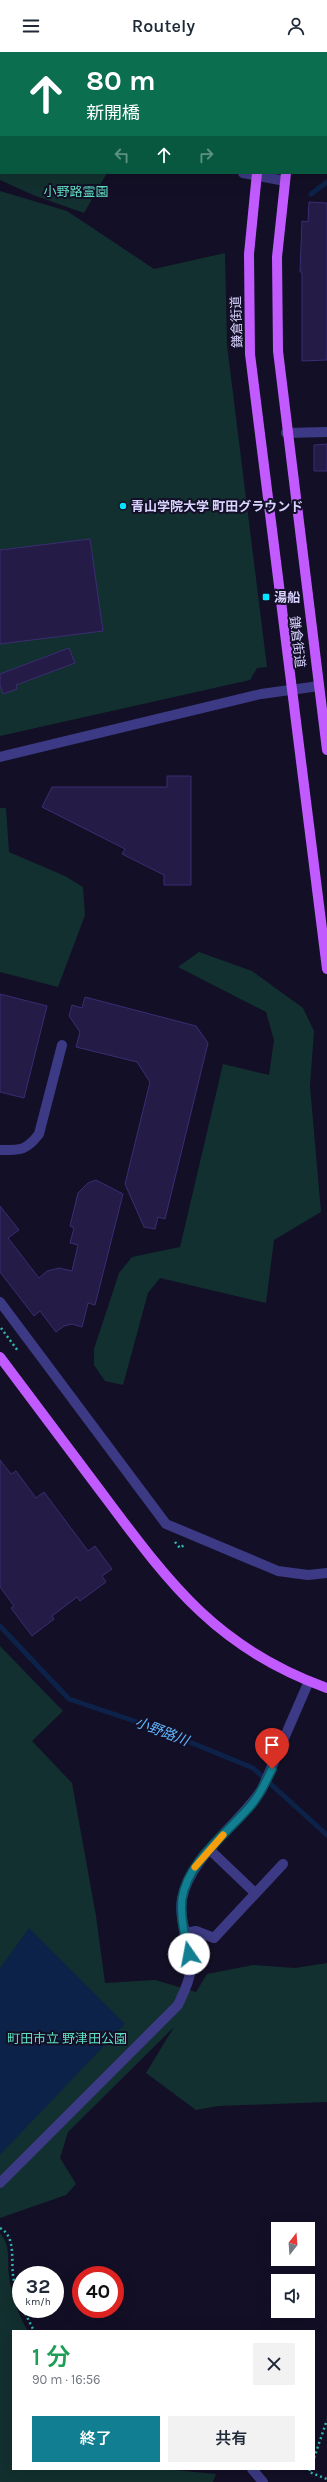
<!DOCTYPE html>
<html lang="ja">
<meta charset="utf-8">
<style>
body{margin:0;font-family:Karla,"Noto Sans JP",sans-serif;background:#f2f2f3;color:#1f2937;height:100vh;display:flex;flex-direction:column;font-size:15px;white-space:nowrap}
*{box-sizing:border-box;margin:0}
p{font-size:13px;color:#747a83}
.icon{flex:none;width:22px;height:22px;fill:none;stroke:currentColor;stroke-width:2;stroke-linecap:round;stroke-linejoin:round}
.map{position:relative;flex:1;overflow:hidden}
.panel{position:absolute;left:12px;top:2278px;width:303px;height:140px;display:flex;flex-direction:column;background:#fff;border-radius:0px;box-shadow:0 4px 16px #0002}
.panel>*{flex:none}
.guide{position:absolute;left:0px;top:0px;width:327px;height:122px;box-shadow:0 4px 16px #0002;background:#0b6e4f;color:#fff;overflow:hidden}
.needle{width:26px;rotate:17deg}
.fabs{position:absolute;left:271px;top:2170px;display:grid;gap:8px}
.fabs a{display:grid;place-items:center;width:44px;height:44px;border-radius:0px;background:#fff;box-shadow:0 4px 16px #0002;font-size:20px}
.speed{position:absolute;left:12px;top:2214px;display:flex;gap:8px;font-size:20px;font-weight:700;text-align:center}
.speed>*{display:grid;place-content:center;width:52px;height:52px;border-radius:50%;background:#fff;box-shadow:0 4px 16px #0002;line-height:1}
.speed small{font-size:10px;font-weight:400}
.speed .limit{border:6px solid #d22;background:#fff;color:#111}
.pin{position:absolute;display:grid;place-items:center;width:34px;height:34px;color:#fff;margin:-41px -17px;border-radius:50% 50% 50% 0;rotate:-45deg;box-shadow:0 0 4px #0007}
.pin .icon{rotate:45deg}
.me{position:absolute;width:44px;margin:-22px;rotate:348deg;stroke-linejoin:round;filter:drop-shadow(0 0 3px #0008)}
.turn{display:flex;align-items:center;gap:14px;height:84px;padding:0 20px;font-size:18px}
.turn .icon{width:52px;height:52px;stroke-width:2.5}
.turn b{display:block;font-size:28px;line-height:34px}
.lanes{display:flex;align-items:center;height:38px;padding:0 20px;background:#0003;justify-content:center;gap:20px;direction:ltr}
.lanes .off{opacity:.35}
.round{display:grid;place-items:center;flex:none;width:42px;height:42px;border-radius:0px;background:#f2f2f3}
.summary{display:flex;align-items:center;justify-content:space-between;height:68px;padding:0 20px}
h1{font-size:24px;font-weight:600;line-height:30px;color:#1e9e55}
.action{display:flex;gap:8px;margin-top:auto;padding:8px 20px}
.action a{flex:1;height:46px;border-radius:0px;background:#117e91;color:#fff;font-size:16px;font-weight:600;line-height:46px;text-align:center}
.action a+a{background:#f2f2f3;color:#1f2937}
header{display:flex;justify-content:space-between;align-items:center;height:52px;padding:0 20px;background:#fff;font-size:18px;font-weight:600}
.map>svg:first-child{display:block}
.green{fill:#12302f}
.water{fill:#0c2248}
.lines{fill:none;stroke-linecap:round;stroke-linejoin:round}
.stream{stroke:#0c2248;stroke-width:5}
.building{fill:#241b47;stroke:#3b2d73}
.path{stroke:#2fb8b0;stroke-width:2.5;stroke-dasharray:2 3;stroke-linecap:butt}
.minor{stroke:#3d3a85;stroke-width:10}
.major{stroke:#c25bff;stroke-width:10}
.route-casing{stroke:#0b525e;stroke-width:10}
.route{stroke:#117e91;stroke-width:7}
.slow{stroke:#f59e0b;stroke-width:7}
.poi-dot{fill:#00e5ff;stroke:#130f26;stroke-width:1.5}
.labels{text-anchor:middle;stroke-width:4;stroke-linejoin:round;paint-order:stroke}
.park-label{font-size:13px;fill:#5fe0c0;stroke:#130f26}
.street-label{font-size:13px;fill:#d9d4ff;stroke:#130f26}
.poi-label{font-size:13px;font-weight:bold;fill:#d9d4ff;stroke:#130f26;text-anchor:start}
.water-label{font-size:14px;font-style:italic;fill:#62b6ff;stroke:#130f26}
</style>
<header><svg class="icon" aria-label="menu" viewBox="0 0 24 24"><path d="M4 6h16M4 12h16M4 18h16"/></svg>Routely<svg class="icon" aria-label="person" viewBox="0 0 24 24"><circle cx="12" cy="8" r="4"/><path d="M4 21q1-7 8-7t8 7"/></svg></header>
<div class="map">
<svg width="327" height="2430" viewBox="0 0 327 2430">
<rect width="100%" height="100%" fill="#130f26"/>
<path class="green" d="M 0,0 L 27,1 L 1,1 L 1,121 L 107,121 L 84,161 L 33,143 L 0,128 Z
M 0,139 L 67,159 L 154,217 L 225,201 L 227,293 L 267,615 L 257,616 L 250,628 L 0,684 Z
M 0,756 L 6,756 L 9,800 L 65,824 L 83,835 L 85,863 L 58,935 L 0,920 Z
M 199,900 L 252,919 L 303,956 L 314,979 L 310,1034 L 321,1160 L 274,1188 L 266,1251 L 160,1226 L 148,1241 L 123,1333 L 105,1329 L 94,1313 L 94,1297 L 119,1221 L 132,1205 L 180,1195 L 223,1012 L 269,1023 L 274,988 L 266,960 L 178,915 Z
M 0,1594 L 63,1659 L 32,1689 L 72,1731 L 96,1864 L 105,1931 L 155,1928 L 196,1940 L 207,1922 L 253,1913 L 295,1916 L 327,1911 L 327,2050 L 218,2054 L 196,2058 L 146,2021 L 174,1975 L 68,2080 L 60,2106 L 76,2132 L 66,2143 L 0,2166 Z
M 0,2181 C 11,2193 7,2208 9,2223 C 11,2242 18,2263 28,2279 L 13,2279 L 13,2417 L 165,2417 L 216,2422 L 213,2430 L 0,2430 Z"/>
<path class="water" d="M 29,1876 L 125,1972 L 0,2103 L 0,1916 Z"/>
<g class="lines">
<path class="stream" d="M 311,142 L 327,130
M 0,1574 L 69,1647 L 158,1677 L 253,1716 L 327,1783"/>
</g>
<path class="building" d="M 309,150 L 327,151 L 327,308 L 302,309 L 302,220 L 300,220 L 302,169 L 308,170 Z
M 327,392 L 327,419 L 314,419 L 314,393 Z
M 90,487 L 103,579 L 0,592 L 0,498 Z
M 69,596 L 75,611 L 16,633 L 17,637 L 3,642 L 0,634 L 0,622 Z
M 167,724 L 191,724 L 191,833 L 164,833 L 164,823 L 122,802 L 125,797 L 42,755 L 52,735 L 167,735 Z
M 0,942 L 47,954 L 24,1046 L 0,1040 Z
M 85,945 L 196,974 L 208,991 L 165,1167 L 158,1165 L 155,1177 L 144,1175 L 125,1132 L 150,1030 L 137,1010 L 76,995 L 80,980 L 69,964 L 72,953 L 82,956 Z
M 96,1128 L 123,1142 L 95,1253 L 88,1251 L 82,1275 L 72,1272 L 64,1274 L 56,1280 L 40,1259 L 34,1264 L 0,1220 L 0,1154 L 19,1178 L 8,1186 L 39,1226 L 47,1219 L 59,1216 L 72,1219 L 78,1193 L 70,1191 L 74,1176 L 70,1174 L 78,1141 L 88,1131 Z
M 0,1408 L 11,1422 L 16,1419 L 36,1446 L 44,1440 L 88,1499 L 95,1494 L 112,1517 L 102,1524 L 106,1530 L 80,1549 L 77,1545 L 52,1564 L 54,1567 L 32,1584 L 11,1556 L 14,1554 L 0,1535 Z"/>
<g class="lines">
<path class="path" d="M 1,1276 L 18,1299
M 175,1490 L 180,1496 L 184,1493
M 0,2176 C 16,2184 11,2208 13,2223 C 14,2232 18,2242 21,2251
M 23,2257 L 34,2279
M 314,2406 L 327,2368
M 310,2417 L 309,2420 L 327,2427"/>
<path class="minor" d="M 27,0 L 29,1
M 243,121 L 285,129
M 286,381 L 327,380
M 0,705 L 261,642 L 319,634
M 0,1098 C 20,1098 26,1099 39,1082 L 62,993
M 0,1250 L 166,1472 L 278,1519 L 308,1523 L 327,1521
M 210,1798 L 255,1841
M 185,1881 L 196,1879 L 214,1886 L 283,1812
M 0,2131 L 178,1953 C 183,1942 190,1929 191,1916 C 192,1892 178,1871 182,1847 C 190,1805 239,1772 262,1737 L 309,1629
M 252,2417 L 263,2430"/>
<path class="major" d="M 288,1 L 289,0
M 318,1 L 318,0
M 257,121 L 249,202 L 250,302 L 327,917
M 286,121 L 277,205 L 278,299 L 327,698
M 0,1305 C 34,1351 68,1396 102,1441 C 170,1532 216,1596 327,1636"/>
</g>
<g class="lines">
<defs>
<path id="route" d="M 189,1902 C 185,1884 180,1866 182,1847 C 188,1808 229,1780 252,1752 C 261,1741 266,1729 272,1717"/>
</defs>
<use href="#route" class="route-casing"/>
<use href="#route" class="route"/>
<path class="slow" d="M 195,1815 L 223,1783"/>
</g>
<g class="poi-dot">
<circle cx="123" cy="454" r="4"/>
<rect x="262" y="541" width="8" height="8" rx="2"/>
</g>
<g class="labels">
<g class="park-label">
<text x="76" y="144">小野路霊園</text>
<text x="67" y="1991">町田市立 野津田公園</text>
</g>
<g class="street-label">
<text transform="translate(236 270) rotate(-92)" y="5">鎌倉街道</text>
<text transform="translate(298 590) rotate(83)" y="5">鎌倉街道</text>
</g>
<g class="poi-label">
<text x="131" y="459">青山学院大学 町田グラウンド</text>
<text x="274" y="550">湯船</text>
</g>
<g class="water-label">
<text transform="translate(162 1679) rotate(21)" y="5">小野路川</text>
</g>
</g>
</svg>
<div class="fabs">
<a><svg class="needle" viewBox="-14 -14 28 28"><path d="M0-13l5 13h-10z" fill="#e53935"/><path d="M0 13l5-13h-10z" fill="#747a83"/></svg></a>
<a><svg class="icon" aria-label="sound" viewBox="0 0 24 24"><path d="M4 9h4l5-4v14l-5-4H4zM17 9q2 3 0 6"/></svg></a>
</div>
<div class="speed"><div>32<small>km/h</small></div><div class="limit">40</div></div>
<div class="pin" style="left:272px;top:1717px;background:#d93025"><svg class="icon" aria-label="arrive" viewBox="0 0 24 24"><path d="M6 21V4h12l-3 4 3 4H6"/></svg></div>
<svg class="me" style="left:189px;top:1902px" viewBox="-20 -20 40 40"><circle r="19" fill="#fff"/><path d="M0-13L10 11 0 6-10 11z" fill="#117e91"/></svg>
<div class="guide">
<div class="turn"><svg class="icon" aria-label="ahead" viewBox="0 0 24 24"><path d="M12 20V5M6 11l6-6 6 6"/></svg><div><b>80 m</b>新開橋</div></div>
<div class="lanes"><svg class="icon off" aria-label="left" viewBox="0 0 24 24"><path d="M17 20v-9H6M10 6l-5 5 5 5"/></svg><svg class="icon" aria-label="ahead" viewBox="0 0 24 24"><path d="M12 20V5M6 11l6-6 6 6"/></svg><svg class="icon off" aria-label="right" viewBox="0 0 24 24"><path d="M7 20v-9h11M14 6l5 5-5 5"/></svg></div>
</div>
<section class="panel">
<div class="summary"><div><h1>1 分</h1><p>90 m · 16:56</p></div><a class="round"><svg class="icon" aria-label="close" viewBox="0 0 24 24"><path d="M6 6l12 12M18 6L6 18"/></svg></a></div>
<div class="action"><a>終了</a><a>共有</a></div>
</section>
</div>
